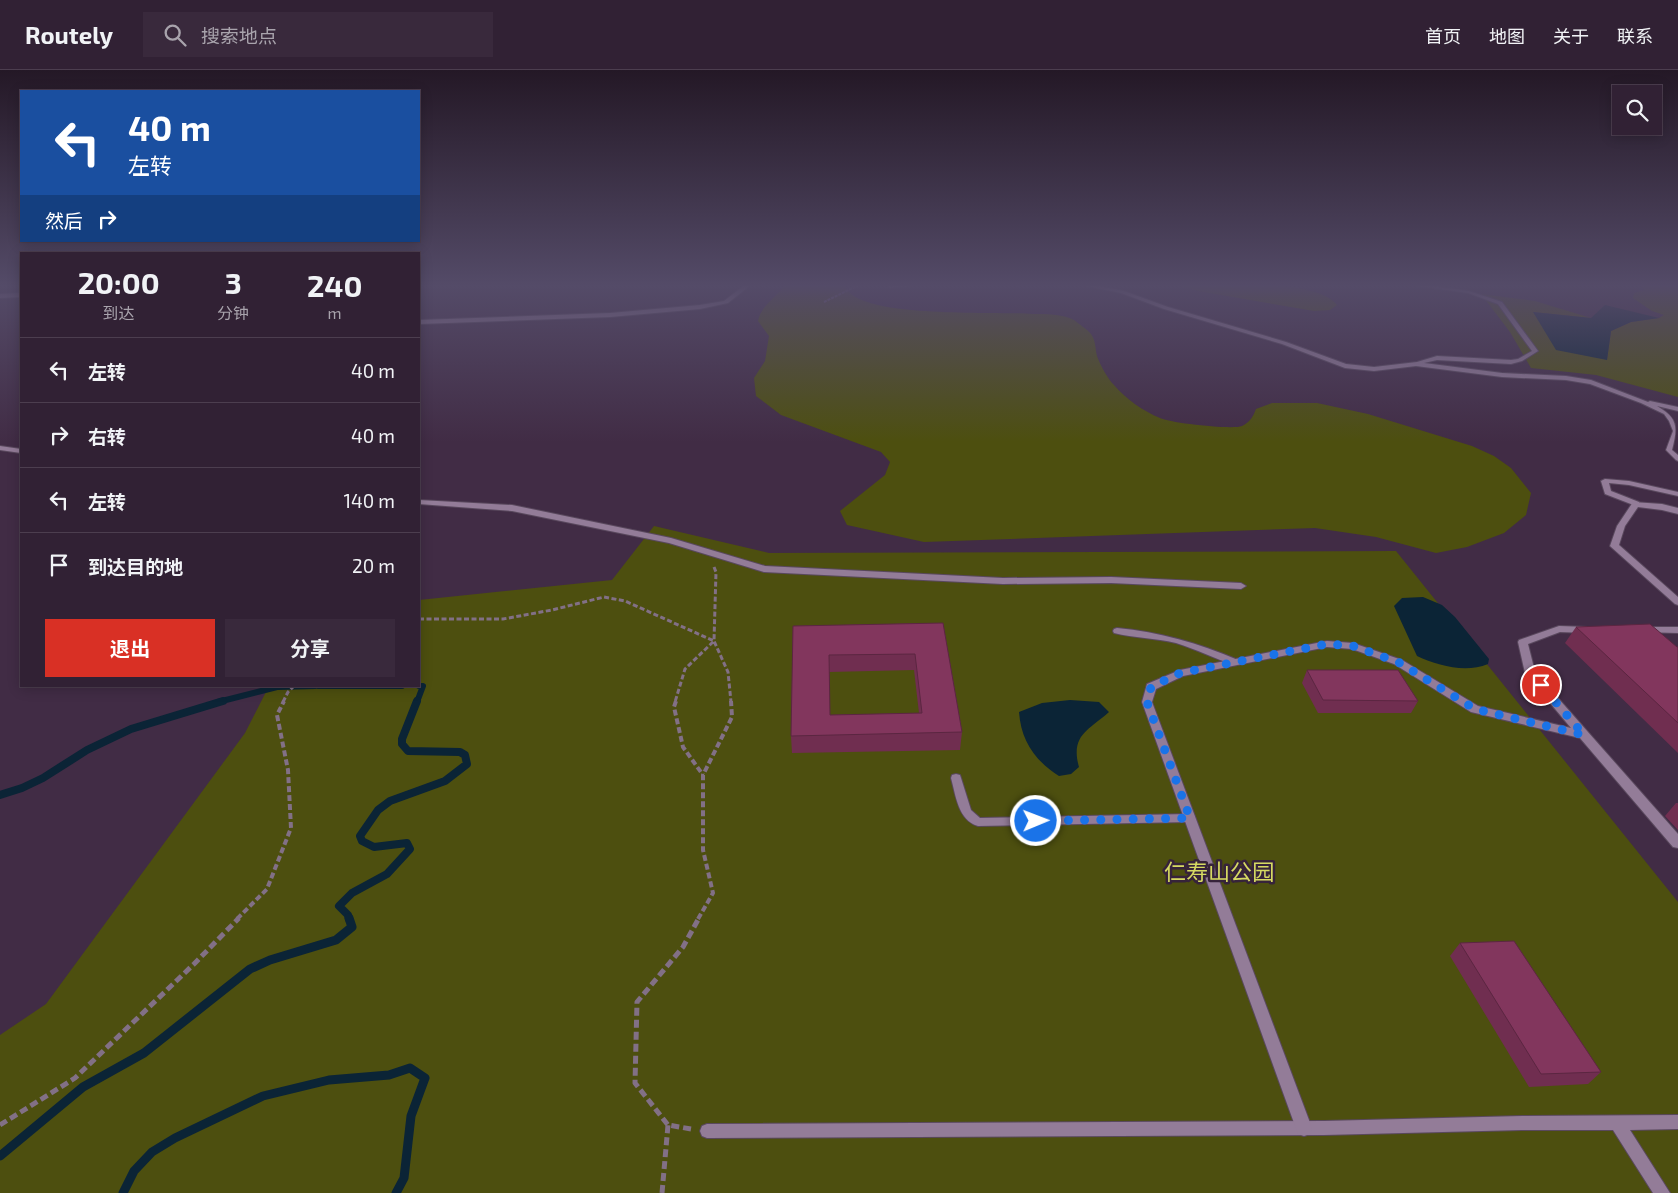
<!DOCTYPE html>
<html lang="zh">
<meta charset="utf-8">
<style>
body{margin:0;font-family:"Exo 2","Noto Sans SC",sans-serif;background:#39293c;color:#f1f3f6;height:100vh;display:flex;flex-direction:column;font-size:19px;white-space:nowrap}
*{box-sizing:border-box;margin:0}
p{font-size:16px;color:#a8a3ac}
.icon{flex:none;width:28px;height:28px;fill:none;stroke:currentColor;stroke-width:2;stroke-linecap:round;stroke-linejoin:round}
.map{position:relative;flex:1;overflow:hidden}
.details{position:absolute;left:20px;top:182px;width:400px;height:435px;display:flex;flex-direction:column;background:#312134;border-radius:0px;box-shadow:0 2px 12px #0003,0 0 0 1px #4c3e4f}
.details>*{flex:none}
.guide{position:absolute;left:20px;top:20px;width:400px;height:152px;border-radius:0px;box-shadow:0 2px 12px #0003,0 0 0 1px #4c3e4f;background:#1a4fa0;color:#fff;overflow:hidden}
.tools{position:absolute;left:1612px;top:15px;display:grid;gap:10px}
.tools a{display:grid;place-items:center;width:50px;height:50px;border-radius:0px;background:#312134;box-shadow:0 2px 12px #0003,0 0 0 1px #4c3e4f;font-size:25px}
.pin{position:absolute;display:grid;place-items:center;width:42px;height:42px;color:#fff;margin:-21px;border:2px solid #fff;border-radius:50%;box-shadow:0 1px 5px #0007}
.me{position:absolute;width:55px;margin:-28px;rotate:89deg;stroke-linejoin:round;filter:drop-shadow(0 0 4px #0008)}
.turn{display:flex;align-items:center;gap:18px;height:105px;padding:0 25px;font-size:22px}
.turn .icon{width:65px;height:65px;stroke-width:2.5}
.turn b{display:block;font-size:35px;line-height:42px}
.then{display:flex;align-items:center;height:48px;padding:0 25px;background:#0003;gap:10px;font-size:19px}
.eta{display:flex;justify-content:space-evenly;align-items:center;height:85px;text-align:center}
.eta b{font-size:30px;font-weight:700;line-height:35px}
.cta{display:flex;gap:10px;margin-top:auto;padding:10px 25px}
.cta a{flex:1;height:58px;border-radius:0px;background:#d93025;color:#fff;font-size:20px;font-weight:700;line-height:58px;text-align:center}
.cta a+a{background:#39293c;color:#f1f3f6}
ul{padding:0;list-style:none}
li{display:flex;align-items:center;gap:15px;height:65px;padding:0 25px;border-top:1px solid #4c3e4f}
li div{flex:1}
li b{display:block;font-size:19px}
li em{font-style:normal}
header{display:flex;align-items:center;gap:30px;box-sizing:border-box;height:70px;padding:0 25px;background:#312134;border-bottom:1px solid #4c3e4f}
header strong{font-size:24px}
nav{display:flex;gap:28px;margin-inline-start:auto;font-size:18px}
.search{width:350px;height:45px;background:#39293c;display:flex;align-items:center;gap:12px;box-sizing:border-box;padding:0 18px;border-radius:0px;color:#a8a3ac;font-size:19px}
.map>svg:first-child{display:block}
.green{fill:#4d4f0f}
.water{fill:#0b2436}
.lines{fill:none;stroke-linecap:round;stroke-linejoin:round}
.stream-far2{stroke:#0b2436;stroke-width:6}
.stream-far1{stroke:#0b2436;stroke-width:8}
.stream{stroke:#0b2436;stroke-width:9}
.service-casing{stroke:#59485d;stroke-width:2}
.minor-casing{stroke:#59485d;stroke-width:2}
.path-far3{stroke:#827086;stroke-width:2;stroke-dasharray:3 1;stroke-linecap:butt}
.path-far2{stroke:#827086;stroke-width:3;stroke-dasharray:5 2.5;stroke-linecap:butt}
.path-far1{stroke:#827086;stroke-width:4;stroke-dasharray:6 3;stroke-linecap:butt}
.path{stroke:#827086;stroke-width:5;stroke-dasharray:8 4;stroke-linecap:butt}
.service{fill:#937c98;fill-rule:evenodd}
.minor{fill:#937c98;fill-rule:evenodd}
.wall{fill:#702e50;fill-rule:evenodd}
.building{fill:#82365d;stroke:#5b2641;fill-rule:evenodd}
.route{stroke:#1a73e8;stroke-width:9;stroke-dasharray:0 16.2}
.labels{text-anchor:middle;stroke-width:5;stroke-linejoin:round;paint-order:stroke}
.near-park-label{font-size:22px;fill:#d6da62;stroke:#36233a}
</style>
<header>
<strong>Routely</strong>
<div class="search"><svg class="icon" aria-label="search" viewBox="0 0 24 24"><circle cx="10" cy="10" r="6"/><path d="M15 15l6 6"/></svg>搜索地点</div>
<nav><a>首页</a><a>地图</a><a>关于</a><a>联系</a></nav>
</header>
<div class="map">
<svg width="1678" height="1123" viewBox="0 0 1678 1123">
<rect width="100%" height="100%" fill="#412c45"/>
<path class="green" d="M 786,214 L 847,214 L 846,218 C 862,249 997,241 1033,244 C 1045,244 1063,244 1074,250 C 1079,254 1087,259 1091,264 C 1096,271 1095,278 1097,286 C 1100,295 1108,309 1114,315 C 1126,329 1143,341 1160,348 C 1170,353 1233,360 1242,356 C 1250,352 1253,347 1256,339 L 1272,333 L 1317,333 L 1368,344 L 1472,376 L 1494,386 L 1511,398 L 1531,423 L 1526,445 L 1504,463 L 1467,477 L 1436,483 L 1376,467 L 1315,458 L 924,472 L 847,455 L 840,441 L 885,405 L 890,392 L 881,382 L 781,345 L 756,326 L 754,308 L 765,291 L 769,266 L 758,251 C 761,235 777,227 786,214 Z
M 1172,214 C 1206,214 1317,207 1337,235 L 1330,240 L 1314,241 L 1198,221 Z
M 1640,214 L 1678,214 L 1678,327 L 1596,305 L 1531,298 L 1510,262 L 1481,224 L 1535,231 L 1591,248 L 1533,242 L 1607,290 L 1611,261 L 1631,252 L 1659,248 L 1664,245 L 1652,241 L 1633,228 L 1634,223 L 1644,220 Z
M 654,456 L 769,483 L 1396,481 L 1678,832 L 1678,1123 L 0,1123 L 0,965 L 46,934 L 245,663 L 269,616 L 419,616 L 419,530 L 612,510 Z"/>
<path class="water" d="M 1605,235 L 1659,248 L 1631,252 L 1611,261 L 1607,290 L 1556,280 L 1533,242 L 1591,248 Z
M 1423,527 L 1442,535 L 1455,547 L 1489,589 L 1488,594 C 1466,603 1438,596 1417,586 L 1394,536 L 1402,528 Z
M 1070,630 L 1099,632 L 1109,642 C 1089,660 1070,665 1079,697 L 1071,704 L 1059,706 C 1034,690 1021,670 1019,642 L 1042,633 Z"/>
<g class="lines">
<path class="stream-far2" d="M 318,616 L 402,616
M 218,632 L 277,617 L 315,616
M 417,632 L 423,616 L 419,616"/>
<path class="stream-far1" d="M 0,725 L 22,718 L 43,708 L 87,680 L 131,659 L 223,631
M 349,849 L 348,845 L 339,836 L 352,823 L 387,804 L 410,779 L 407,773 L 374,777 L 362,771 L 360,766 L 378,740 L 390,731 L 445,711 L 467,694 L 465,685 L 460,682 L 408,681 L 402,674 L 402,669 L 417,631"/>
<path class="stream" d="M 0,1086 L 83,1017 L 144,983 L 250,899 L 270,890 L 336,870 L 352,857 L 349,848
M 123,1123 L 134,1101 L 152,1082 L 175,1068 L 263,1026 L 329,1010 L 389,1005 L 410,998 L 425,1008 L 411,1046 L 404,1108 L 396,1123"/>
<defs>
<path id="service" d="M 903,214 L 927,214 L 890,218 L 888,217 Z
M 1077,214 L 1089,214 L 1124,221 L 1168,237 L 1286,272 L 1346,294 L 1374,297 L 1417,292 L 1437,286 L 1511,290 L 1518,289 L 1532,281 L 1498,234 L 1468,223 L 1403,214 L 1420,214 L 1469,221 L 1502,232 L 1538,281 L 1522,291 L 1511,294 L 1437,290 L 1424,293 L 1502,303 L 1566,306 L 1591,310 L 1648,332 L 1650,331 L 1678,337 L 1678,341 L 1657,336 C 1678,348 1678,357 1672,380 L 1678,385 L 1678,391 L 1676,390 L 1666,380 L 1673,361 L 1669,351 L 1664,344 L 1641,333 L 1590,314 L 1566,310 L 1502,307 L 1416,296 L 1374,301 L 1345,298 L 1282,274 L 1164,239 L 1121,223 Z
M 1605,409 L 1629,411 L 1678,422 L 1678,426 L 1629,415 L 1609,413 L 1611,421 L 1639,432 L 1639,436 L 1636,436 L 1605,424 L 1601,411 Z
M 1117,558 C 1159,562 1199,573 1238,590 L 1240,592 L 1235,595 C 1215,589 1196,579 1176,573 C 1155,568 1134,568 1114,563 L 1113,561 L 1114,559 Z
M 956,704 L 960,705 L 961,708 L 971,740 L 980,748 L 1190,744 L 1194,745 L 1195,748 L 1194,751 L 1190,752 L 978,756 C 958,750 956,726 951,708 L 952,705 Z
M 1678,1045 L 1678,1059 L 1630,1060 L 1670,1123 L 1653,1123 L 1613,1060 L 1522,1060 L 1324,1065 L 707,1068 L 702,1066 L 700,1061 L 702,1056 L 707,1054 L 1324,1051 L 1522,1046 Z"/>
<path id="minor" d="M 746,214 L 752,214 L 728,233 L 700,239 L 610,247 L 419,254 L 419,250 L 610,243 L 700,235 L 724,231 Z
M 21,223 L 21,227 L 0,228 L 0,224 Z
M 0,376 L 21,379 L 21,383 L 0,380 Z
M 419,430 L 512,435 L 671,468 L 765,496 L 1003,508 L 1111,507 L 1241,513 L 1246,516 L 1241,519 L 1111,513 L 1003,514 L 764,502 L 669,473 L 512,441 L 419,434 Z
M 1633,432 L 1662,434 L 1678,438 L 1678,444 L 1662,440 L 1638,437 L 1625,456 L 1619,475 L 1678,527 L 1678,535 L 1675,534 L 1610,476 L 1617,456 Z
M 1559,556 L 1588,557 L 1593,560 L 1588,563 L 1560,562 L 1528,574 L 1535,602 L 1678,764 L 1678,778 L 1673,777 L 1580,668 L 1471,642 L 1394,594 L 1352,579 L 1327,577 L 1183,606 L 1156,619 L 1152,632 L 1312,1058 L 1310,1064 L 1304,1066 L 1298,1064 L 1142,632 L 1147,614 L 1180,600 L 1327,571 L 1353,573 L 1402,590 L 1478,636 L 1571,658 L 1525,603 L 1518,572 L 1519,570 Z
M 1645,557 L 1678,557 L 1678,563 L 1641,562 L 1640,560 L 1641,558 Z"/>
</defs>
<use href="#service" class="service-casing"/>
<use href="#minor" class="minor-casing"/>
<path class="path-far3" d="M 824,232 L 861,214"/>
<path class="path-far2" d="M 714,497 L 716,502 L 714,571 L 728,602 L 731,632
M 419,549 L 503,549 L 552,540 L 604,527 L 625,531 L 714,571 L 685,599 L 675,632
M 283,632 L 288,622 L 294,616"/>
<path class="path-far1" d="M 676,631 L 674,637 L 683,677 L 703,705
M 237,849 L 267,819 L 291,758 L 288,700 L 277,645 L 284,631
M 698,849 L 713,823 L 703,780 L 703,705 L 732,647 L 731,631"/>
<path class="path" d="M 0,1055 L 75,1008 L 194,894 L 239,848
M 691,1059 L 668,1055 L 635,1013 L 637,932 L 683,877 L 699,848
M 662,1123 L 668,1055"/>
<use href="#service" class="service"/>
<use href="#minor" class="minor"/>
</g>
<path class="wall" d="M 943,553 L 962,662 L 960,680 L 792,683 L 791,666 L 793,556 ZM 914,600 L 919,643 L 830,645 L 829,602 Z
M 1576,557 L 1678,577 L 1678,683 L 1565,573 Z
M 1307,600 L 1418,631 L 1411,643 L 1318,643 L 1302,613 Z
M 1676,733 L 1678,733 L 1678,760 L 1665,746 Z
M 1460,873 L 1601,1002 L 1588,1014 L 1529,1017 L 1450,886 Z"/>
<path class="building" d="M 943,553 L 962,662 L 791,666 L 793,556 ZM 915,584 L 922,643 L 830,645 L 829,585 Z
M 1650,554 L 1677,577 L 1678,577 L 1678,653 L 1576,557 Z
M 1307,600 L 1398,600 L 1418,631 L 1323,630 Z
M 1514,871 L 1601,1002 L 1541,1004 L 1460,873 Z"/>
<linearGradient id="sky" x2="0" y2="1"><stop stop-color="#241826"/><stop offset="0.58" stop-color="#544b68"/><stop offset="1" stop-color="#544b68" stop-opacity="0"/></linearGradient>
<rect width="1678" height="372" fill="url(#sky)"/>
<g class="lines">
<path class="route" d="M 1036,751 L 1190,748 L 1147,632 L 1151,617 L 1180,603 L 1327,574 L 1353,576 L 1398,592 L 1475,639 L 1584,665 L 1541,615"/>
</g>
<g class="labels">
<g class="near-park-label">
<text x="1219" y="810">仁寿山公园</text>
</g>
</g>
</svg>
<div class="tools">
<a><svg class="icon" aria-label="search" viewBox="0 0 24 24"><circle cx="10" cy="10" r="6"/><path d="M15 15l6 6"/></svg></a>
</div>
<div class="pin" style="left:1541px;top:615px;background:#d93025"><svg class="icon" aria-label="arrive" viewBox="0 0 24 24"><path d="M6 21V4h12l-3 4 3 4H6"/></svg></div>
<svg class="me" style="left:1036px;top:751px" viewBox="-20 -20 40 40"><circle r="17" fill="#1a73e8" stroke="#fff" stroke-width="3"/><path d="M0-11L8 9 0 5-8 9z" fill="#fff"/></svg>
<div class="guide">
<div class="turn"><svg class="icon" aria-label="left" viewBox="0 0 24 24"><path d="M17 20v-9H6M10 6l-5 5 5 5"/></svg><div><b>40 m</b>左转</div></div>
<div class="then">然后<svg class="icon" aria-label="right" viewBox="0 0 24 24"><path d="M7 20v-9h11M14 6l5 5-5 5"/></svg></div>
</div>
<section class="details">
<div class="eta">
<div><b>20:00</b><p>到达</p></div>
<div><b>3</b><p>分钟</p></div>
<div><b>240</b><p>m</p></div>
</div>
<ul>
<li><svg class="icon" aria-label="left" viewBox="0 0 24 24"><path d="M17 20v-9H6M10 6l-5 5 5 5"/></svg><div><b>左转</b></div><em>40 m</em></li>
<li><svg class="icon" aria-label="right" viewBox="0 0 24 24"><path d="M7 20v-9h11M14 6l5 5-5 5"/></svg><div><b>右转</b></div><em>40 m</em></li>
<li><svg class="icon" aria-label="left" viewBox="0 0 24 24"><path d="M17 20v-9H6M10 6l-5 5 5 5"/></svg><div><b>左转</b></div><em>140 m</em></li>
<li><svg class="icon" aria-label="arrive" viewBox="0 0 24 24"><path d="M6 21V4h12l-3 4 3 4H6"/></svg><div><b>到达目的地</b></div><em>20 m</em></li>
</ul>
<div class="cta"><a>退出</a><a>分享</a></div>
</section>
</div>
